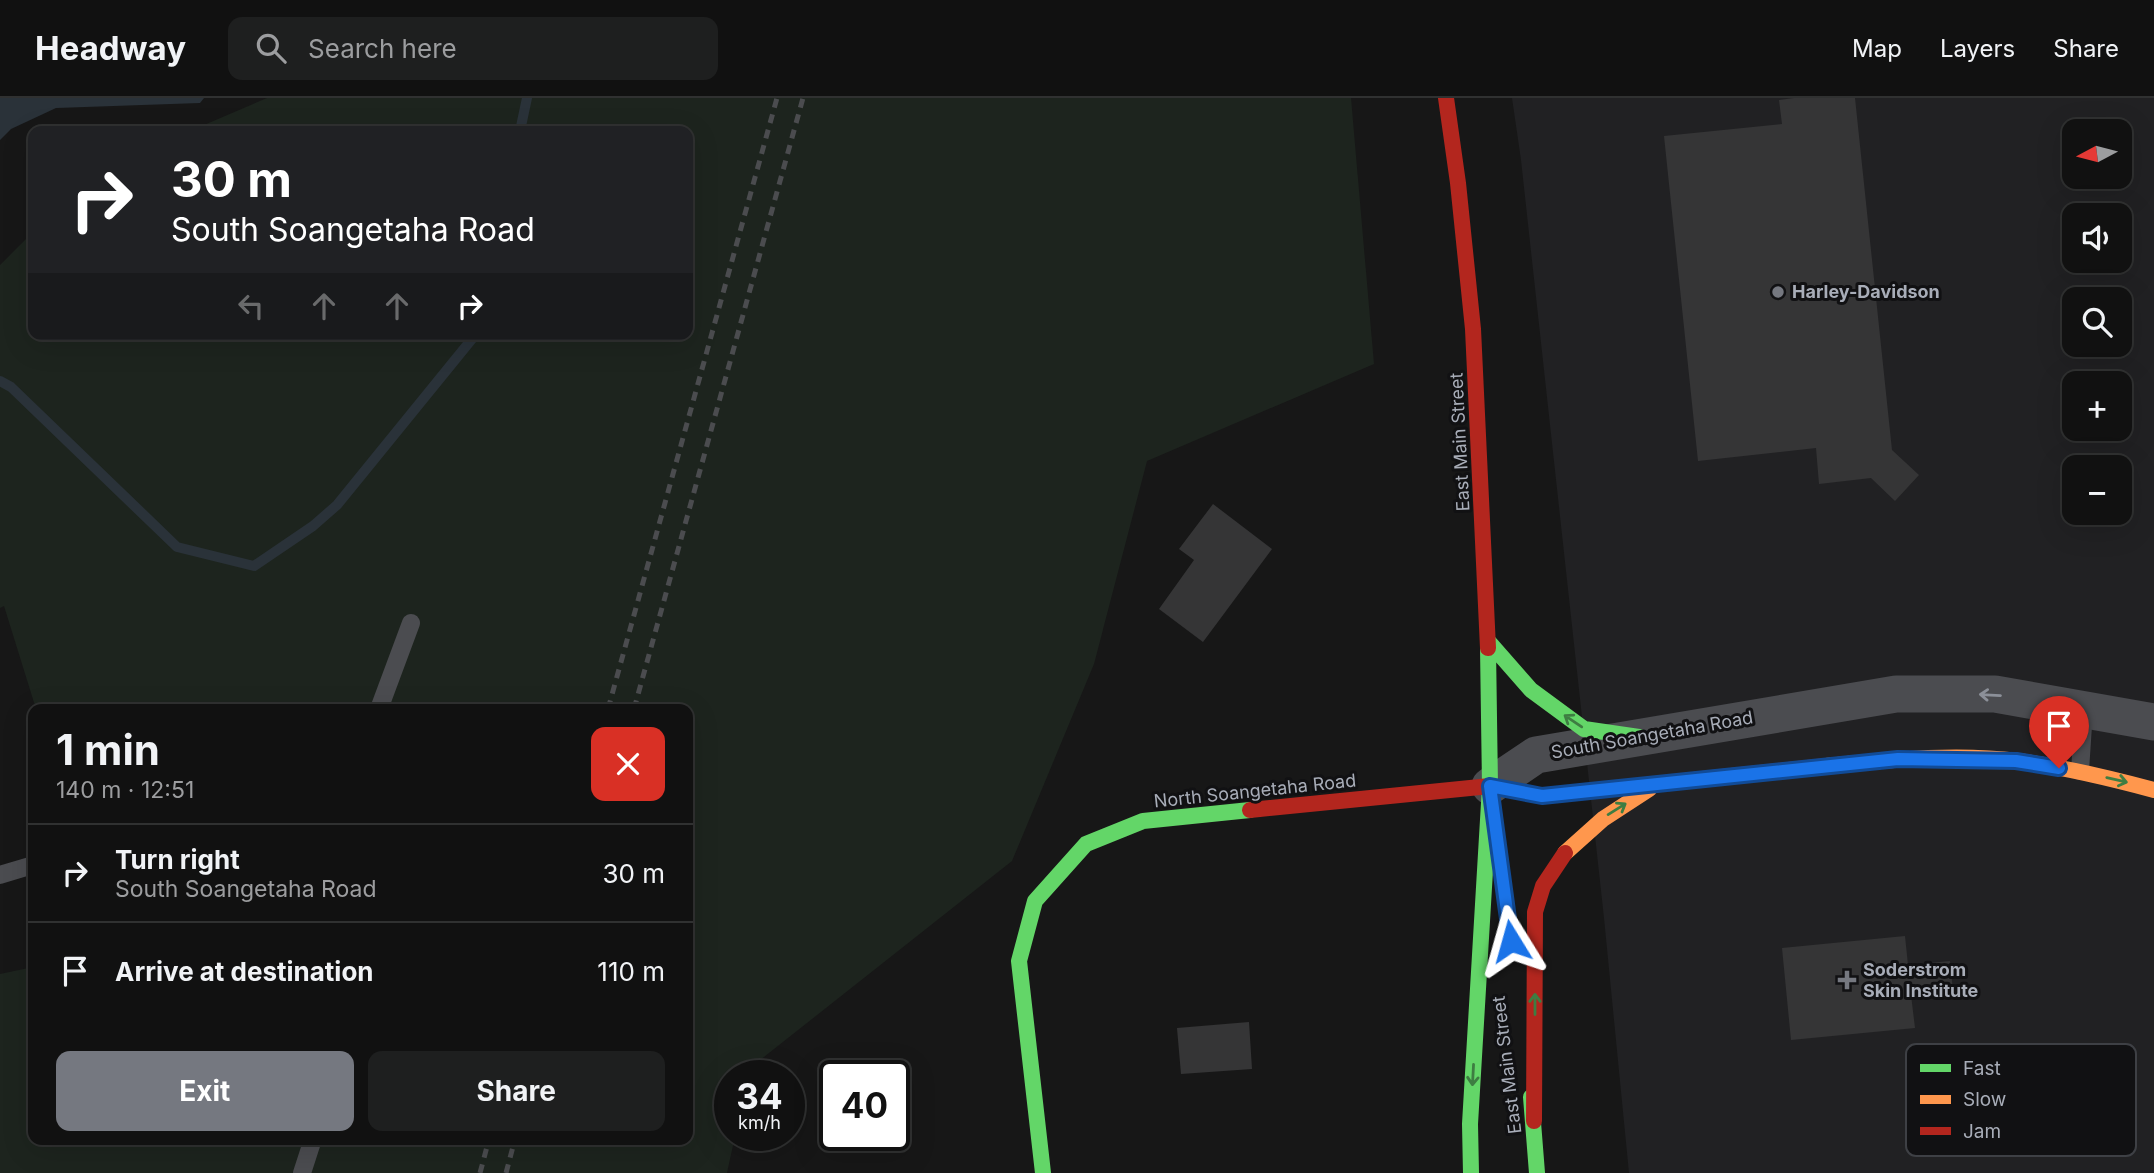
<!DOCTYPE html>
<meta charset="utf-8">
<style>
body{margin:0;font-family:Inter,sans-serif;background:#1e1f1f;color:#f1f3f6;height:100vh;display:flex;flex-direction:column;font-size:26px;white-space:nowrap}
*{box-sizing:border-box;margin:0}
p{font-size:23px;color:#9c9d9f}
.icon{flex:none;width:38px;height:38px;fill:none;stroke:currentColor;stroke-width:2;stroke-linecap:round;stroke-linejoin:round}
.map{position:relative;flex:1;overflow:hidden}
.panel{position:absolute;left:28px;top:606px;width:665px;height:441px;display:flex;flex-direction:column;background:#111;border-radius:14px;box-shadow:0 7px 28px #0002,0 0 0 2px #303131}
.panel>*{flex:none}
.top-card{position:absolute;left:28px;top:28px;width:665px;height:214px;border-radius:14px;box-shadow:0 7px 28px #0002,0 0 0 2px #303131;background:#202124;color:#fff;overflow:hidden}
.needle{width:46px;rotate:263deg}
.controls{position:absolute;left:2062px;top:21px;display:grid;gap:14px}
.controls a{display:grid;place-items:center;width:70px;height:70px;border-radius:14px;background:#111;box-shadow:0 7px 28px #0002,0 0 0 2px #303131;font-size:35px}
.speed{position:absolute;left:714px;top:962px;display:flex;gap:14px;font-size:35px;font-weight:700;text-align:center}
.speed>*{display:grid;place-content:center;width:91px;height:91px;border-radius:50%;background:#111;box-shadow:0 7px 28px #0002,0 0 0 2px #303131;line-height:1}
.speed small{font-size:18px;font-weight:400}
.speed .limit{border:4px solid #111;border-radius:10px;background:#fff;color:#111}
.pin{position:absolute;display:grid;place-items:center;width:60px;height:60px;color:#fff;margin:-72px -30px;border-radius:50% 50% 50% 0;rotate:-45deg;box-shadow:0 0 7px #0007}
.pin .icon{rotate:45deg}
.me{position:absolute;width:77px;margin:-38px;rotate:352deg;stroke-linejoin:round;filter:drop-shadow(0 0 5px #0008)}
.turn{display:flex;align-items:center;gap:24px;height:147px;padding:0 28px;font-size:32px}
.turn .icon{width:91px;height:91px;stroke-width:2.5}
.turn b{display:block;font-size:49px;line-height:60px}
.lanes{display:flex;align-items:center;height:66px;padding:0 28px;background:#0003;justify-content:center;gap:35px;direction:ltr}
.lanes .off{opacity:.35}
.round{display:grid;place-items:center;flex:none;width:74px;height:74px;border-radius:14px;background:#1e1f1f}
.summary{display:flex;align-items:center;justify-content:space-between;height:119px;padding:0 28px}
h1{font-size:42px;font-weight:700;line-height:52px}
.button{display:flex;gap:14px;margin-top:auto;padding:14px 28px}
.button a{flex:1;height:80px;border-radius:14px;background:#757880;color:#fff;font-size:28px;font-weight:700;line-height:80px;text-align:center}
.button a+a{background:#1e1f1f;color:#f1f3f6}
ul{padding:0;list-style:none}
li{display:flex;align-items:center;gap:21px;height:98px;padding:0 28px;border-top:2px solid #303131}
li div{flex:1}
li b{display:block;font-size:26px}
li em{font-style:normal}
header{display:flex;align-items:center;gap:42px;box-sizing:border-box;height:98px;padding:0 35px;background:#111;border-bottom:2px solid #303131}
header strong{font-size:33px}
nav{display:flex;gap:38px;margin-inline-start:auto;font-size:24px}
.search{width:490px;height:63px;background:#1e1f1f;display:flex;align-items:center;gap:18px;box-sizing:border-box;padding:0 24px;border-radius:14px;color:#9c9d9f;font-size:26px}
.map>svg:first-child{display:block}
.built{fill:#212123;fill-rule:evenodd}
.green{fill:#1d241e}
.water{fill:#2a3239}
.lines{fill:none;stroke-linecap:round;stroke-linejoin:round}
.stream{stroke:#2a3239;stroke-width:10}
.building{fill:#353536}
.lane{stroke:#4b4c50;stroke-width:18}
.street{stroke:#4b4c50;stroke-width:37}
.fast{stroke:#63d668;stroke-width:16}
.slow{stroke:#ff974d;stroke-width:16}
.jam{stroke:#b3261e;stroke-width:16}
.rail{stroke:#4b4c4f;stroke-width:5;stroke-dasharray:9 7;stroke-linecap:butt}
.oneway{stroke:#8c9099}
.oneway2{stroke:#3e7d42}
.route-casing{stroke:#114b97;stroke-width:18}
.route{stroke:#1a73e8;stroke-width:12}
.poi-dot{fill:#757880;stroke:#111113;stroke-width:2.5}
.labels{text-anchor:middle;stroke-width:6;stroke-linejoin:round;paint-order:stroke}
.poi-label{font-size:18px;font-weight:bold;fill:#a8adb8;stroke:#111113;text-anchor:start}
.street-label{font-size:18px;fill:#a8adb8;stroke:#111113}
.key{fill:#111113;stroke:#3e4045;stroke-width:2}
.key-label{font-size:19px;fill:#a8adb8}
</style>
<header>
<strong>Headway</strong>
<div class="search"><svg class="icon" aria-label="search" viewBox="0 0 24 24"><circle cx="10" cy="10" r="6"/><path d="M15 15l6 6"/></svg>Search here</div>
<nav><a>Map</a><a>Layers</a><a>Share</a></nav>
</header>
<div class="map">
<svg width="2154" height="1075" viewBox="0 0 2154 1075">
<rect width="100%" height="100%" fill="#171717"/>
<path class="built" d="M 1512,0 L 2154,0 L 2154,1075 L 1629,1075 L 1604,820 L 1521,62 ZM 2074,33 L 2119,33 L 2119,79 L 2074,79 ZM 2074,117 L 2119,117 L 2119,163 L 2074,163 ZM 2074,201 L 2119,201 L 2119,247 L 2074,247 ZM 2074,285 L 2119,285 L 2119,331 L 2074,331 ZM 2074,369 L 2119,369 L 2119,415 L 2074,415 Z"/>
<path class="green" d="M 267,0 L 1351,0 L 1374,266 L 1147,363 L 1094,566 L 1012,763 L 750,970 L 748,978 L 730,978 L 730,1038 L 735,1038 L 727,1075 L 0,1075 L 0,876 L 33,869 L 33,1041 L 688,1041 L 688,611 L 36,611 L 4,508 L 0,510 L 0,167 L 33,134 L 33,236 L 688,236 L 688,33 L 190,33 Z"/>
<path class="water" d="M 0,0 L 204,0 L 200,5 L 56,10 L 11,31 L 0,42 Z"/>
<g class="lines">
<path class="stream" d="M 520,33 L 527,0
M 0,283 L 11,289 L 177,449 L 254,468 L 313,428 L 337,407 L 476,236"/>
</g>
<path class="building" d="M 1794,0 L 1855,0 L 1892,352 L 1919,377 L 1895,403 L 1871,380 L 1819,386 L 1816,350 L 1698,363 L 1664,38 L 1782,26 L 1779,2 Z
M 1213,406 L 1272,451 L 1203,544 L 1159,511 L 1194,462 L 1179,451 Z
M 1905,838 L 1908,867 L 1950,863 L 1953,893 L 1911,897 L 1915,930 L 1791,942 L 1782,850 Z
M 1249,924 L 1252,971 L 1181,976 L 1177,930 Z"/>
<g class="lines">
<path class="lane" d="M 379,611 L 411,525
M 2080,673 L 2084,612
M 0,777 L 33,767
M 302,1075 L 313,1041"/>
<path class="street" d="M 1490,688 L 1536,657 L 1896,596 L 1995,596 L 2154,624"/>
<path class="fast" d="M 1488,543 L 1531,592 L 1584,631 L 1639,639
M 1531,999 L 1537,1075
M 1043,1075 L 1019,863 L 1035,803 L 1086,746 L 1143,723 L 1250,712
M 1471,1075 L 1470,1026 L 1490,688 L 1488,550"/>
<path class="slow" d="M 1826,668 C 1890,662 1955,655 2018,663 C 2065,669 2109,680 2154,692
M 1565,755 L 1603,721 L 1649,691"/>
<path class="jam" d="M 1446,0 L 1458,85 L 1473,231 L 1488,550
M 1250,712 L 1490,688 L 1542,698 L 1826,668
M 1534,1023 L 1535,814 L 1543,788 L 1565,755"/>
<path class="rail" d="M 608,611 L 777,0
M 634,611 L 803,0
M 480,1075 L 489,1041
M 506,1075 L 515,1041"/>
</g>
<defs><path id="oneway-shaft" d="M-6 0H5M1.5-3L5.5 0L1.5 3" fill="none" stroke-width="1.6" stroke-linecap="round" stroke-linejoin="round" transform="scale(1.75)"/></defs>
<use class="oneway" href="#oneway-shaft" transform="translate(1990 597) rotate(-177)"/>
<g class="oneway2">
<use href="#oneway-shaft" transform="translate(1573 623) rotate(-146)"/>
<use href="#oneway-shaft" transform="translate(2117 682) rotate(13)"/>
<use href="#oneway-shaft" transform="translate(1617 711) rotate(-32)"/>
<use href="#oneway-shaft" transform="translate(1535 906) rotate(-90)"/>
<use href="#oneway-shaft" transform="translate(1473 977) rotate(93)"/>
</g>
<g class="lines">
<defs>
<path id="route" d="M 1511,843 L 1490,688 L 1542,698 L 1898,661 L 2016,663 L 2059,670"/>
</defs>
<use href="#route" class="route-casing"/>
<use href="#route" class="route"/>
</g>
<g class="poi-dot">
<circle cx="1778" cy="194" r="7"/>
<path d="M1843.5 871.5h7v7h7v7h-7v7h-7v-7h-7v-7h7z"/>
</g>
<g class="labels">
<g class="poi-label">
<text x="1792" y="200">Harley-Davidson</text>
<text x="1863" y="878">Soderstrom<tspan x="1863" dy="21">Skin Institute</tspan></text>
</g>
<g class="street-label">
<text transform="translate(1460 344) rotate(-93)" y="6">East Main Street</text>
<text transform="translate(1652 637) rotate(-10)" y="6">South Soangetaha Road</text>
<text transform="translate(1255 693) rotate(-6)" y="6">North Soangetaha Road</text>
<text transform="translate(1507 967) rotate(-97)" y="6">East Main Street</text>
</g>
</g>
<rect x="1906" y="946" width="230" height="112" rx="10" class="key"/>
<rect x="1920" y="966" width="31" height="8" fill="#63d668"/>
<rect x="1920" y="997" width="31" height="9" fill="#ff974d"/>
<rect x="1920" y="1029" width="31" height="8" fill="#b3261e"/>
<g class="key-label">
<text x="1963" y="977">Fast</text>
<text x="1963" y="1008">Slow</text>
<text x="1963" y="1040">Jam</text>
</g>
</svg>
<div class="controls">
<a><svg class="needle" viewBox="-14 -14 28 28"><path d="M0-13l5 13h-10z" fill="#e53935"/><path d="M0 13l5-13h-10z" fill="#9c9d9f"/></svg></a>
<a><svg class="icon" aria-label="sound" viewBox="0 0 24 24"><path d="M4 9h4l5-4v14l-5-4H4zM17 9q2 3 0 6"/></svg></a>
<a><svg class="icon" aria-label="search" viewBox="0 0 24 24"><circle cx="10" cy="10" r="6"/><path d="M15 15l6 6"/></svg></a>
<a>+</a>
<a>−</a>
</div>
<div class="speed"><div>34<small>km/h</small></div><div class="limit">40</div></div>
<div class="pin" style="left:2059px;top:670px;background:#d93025"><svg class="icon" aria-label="arrive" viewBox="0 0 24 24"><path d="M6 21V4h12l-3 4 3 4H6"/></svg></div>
<svg class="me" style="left:1511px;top:843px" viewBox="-20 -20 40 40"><path d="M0-17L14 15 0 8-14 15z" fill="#1a73e8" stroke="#fff" stroke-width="4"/></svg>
<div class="top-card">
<div class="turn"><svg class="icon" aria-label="right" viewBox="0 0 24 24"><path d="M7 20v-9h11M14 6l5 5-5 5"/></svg><div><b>30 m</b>South Soangetaha Road</div></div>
<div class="lanes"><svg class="icon off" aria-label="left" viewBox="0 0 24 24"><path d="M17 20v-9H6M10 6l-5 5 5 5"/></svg><svg class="icon off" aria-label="ahead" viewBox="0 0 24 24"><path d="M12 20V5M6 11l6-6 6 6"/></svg><svg class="icon off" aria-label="ahead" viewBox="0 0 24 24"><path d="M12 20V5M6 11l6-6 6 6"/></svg><svg class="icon" aria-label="right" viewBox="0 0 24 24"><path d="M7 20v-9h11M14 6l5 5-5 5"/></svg></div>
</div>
<section class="panel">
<div class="summary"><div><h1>1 min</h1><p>140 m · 12:51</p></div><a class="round" style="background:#d93025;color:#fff"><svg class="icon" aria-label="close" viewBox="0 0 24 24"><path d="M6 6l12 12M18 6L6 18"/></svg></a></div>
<ul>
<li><svg class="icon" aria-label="right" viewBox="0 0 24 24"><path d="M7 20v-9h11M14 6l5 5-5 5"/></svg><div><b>Turn right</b><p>South Soangetaha Road</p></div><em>30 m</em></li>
<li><svg class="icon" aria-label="arrive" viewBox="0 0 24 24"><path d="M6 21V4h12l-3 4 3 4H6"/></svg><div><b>Arrive at destination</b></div><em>110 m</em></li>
</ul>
<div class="button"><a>Exit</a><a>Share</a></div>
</section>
</div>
